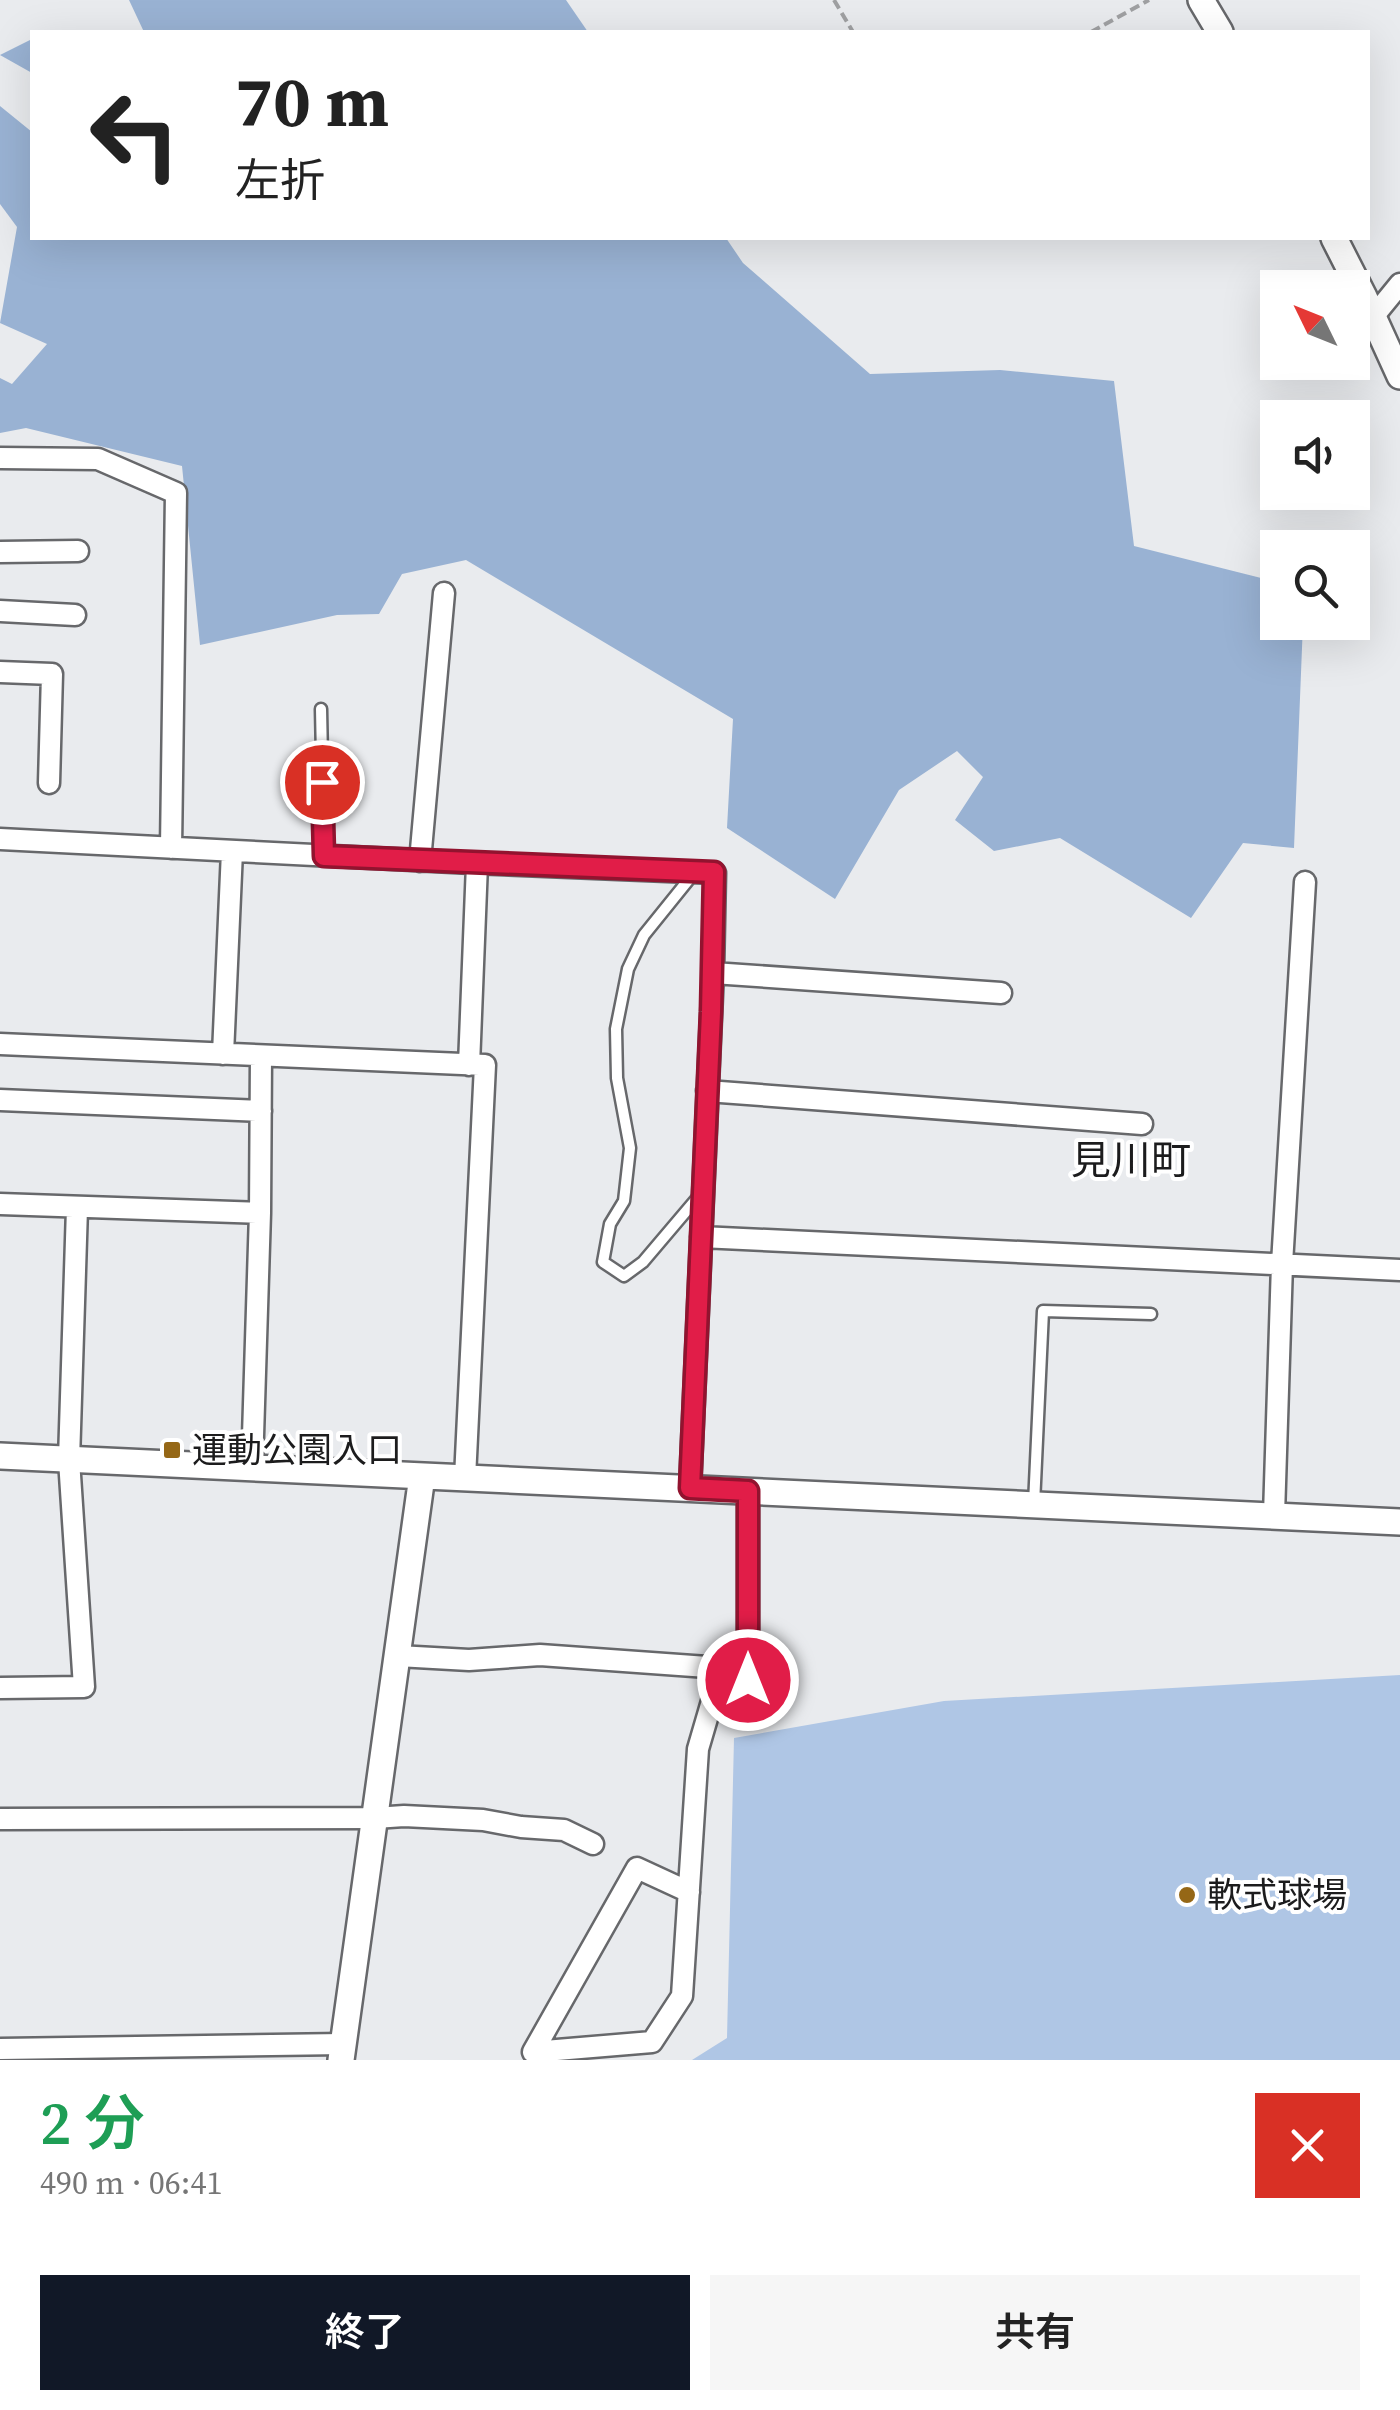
<!DOCTYPE html>
<html lang="ja">
<meta charset="utf-8">
<style>
body{margin:0;font-family:"Source Serif 4","Noto Sans JP",serif;background:#f6f6f6;color:#222;height:100vh;display:flex;flex-direction:column;font-size:38px;white-space:nowrap}
*{box-sizing:border-box;margin:0}
p{font-size:32px;color:#767676}
.icon{flex:none;width:55px;height:55px;fill:none;stroke:currentColor;stroke-width:2;stroke-linecap:round;stroke-linejoin:round}
.map{position:relative;height:2060px;overflow:hidden}
.details{display:flex;flex-direction:column;background:#fff;flex:1}
.details>*{flex:none}
.top-card{position:absolute;left:30px;top:30px;width:1340px;height:210px;border-radius:0px;box-shadow:0 10px 40px #0002;background:#fff;color:#222;overflow:hidden}
.needle{width:65px;rotate:313deg}
.fabs{position:absolute;left:1260px;top:270px;display:grid;gap:20px}
.fabs a{display:grid;place-items:center;width:110px;height:110px;border-radius:0px;background:#fff;box-shadow:0 10px 40px #0002;font-size:50px}
.pin{position:absolute;display:grid;place-items:center;width:85px;height:85px;color:#fff;margin:-42px;border:5px solid #fff;border-radius:50%;box-shadow:0 2px 10px #0007}
.me{position:absolute;width:110px;margin:-55px;rotate:0deg;stroke-linejoin:round;filter:drop-shadow(0 0 8px #0008)}
.turn{display:flex;align-items:center;gap:35px;height:210px;padding:0 40px;font-size:45px}
.turn .icon{width:130px;height:130px;stroke-width:2.5}
.turn b{display:block;font-size:70px;line-height:85px}
.round{display:grid;place-items:center;flex:none;width:105px;height:105px;border-radius:0px;background:#f6f6f6}
.overview{display:flex;align-items:center;justify-content:space-between;height:170px;padding:0 40px}
h1{font-size:60px;font-weight:600;line-height:75px;color:#1e9e55}
.button{display:flex;gap:20px;margin-top:auto;padding:20px 40px}
.button a{flex:1;height:115px;border-radius:0px;background:#111827;color:#fff;font-size:40px;font-weight:600;line-height:115px;text-align:center}
.button a+a{background:#f6f6f6;color:#222}
.map>svg:first-child{display:block}
.green{fill:#afc6e5}
.forest{fill:#99b2d3}
.lines{fill:none;stroke-linecap:round;stroke-linejoin:round}
.service-casing{stroke:#67686b;stroke-width:15}
.minor-casing{stroke:#67686b;stroke-width:25}
.tertiary-casing{stroke:#67686b;stroke-width:30}
.path{stroke:#9fa0a2;stroke-width:4;stroke-dasharray:10 5;stroke-linecap:butt}
.service{stroke:#fff;stroke-width:10}
.minor{stroke:#fff;stroke-width:20}
.tertiary{stroke:#fff;stroke-width:25}
.route-casing{stroke:#92132f;stroke-width:25}
.route{stroke:#e11d48;stroke-width:18}
.poi-dot{fill:#956716;stroke:#fff;stroke-width:4}
.labels{text-anchor:middle;stroke-width:8;stroke-linejoin:round;paint-order:stroke}
.poi-label{font-size:35px;fill:#1c1c1d;stroke:#fff;text-anchor:start}
.quarter-label{font-size:40px;fill:#1c1c1d;stroke:#fff}
</style>
<div class="map">
<svg width="1400" height="2060" viewBox="0 0 1400 2060">
<rect width="100%" height="100%" fill="#e9ebee"/>
<path class="green" d="M 1400,1675 L 1400,2060 L 692,2060 L 727,2038 L 734,1738 L 944,1701 Z"/>
<path class="forest" d="M 129,0 L 566,0 L 588,32 L 144,32 Z
M 32,39 L 32,73 L 0,55 Z
M 0,106 L 32,132 L 32,238 L 726,238 L 743,263 L 870,374 L 1000,370 L 1114,381 L 1134,546 L 1277,582 L 1278,622 L 1303,623 L 1294,848 L 1243,843 L 1191,918 L 1060,838 L 994,851 L 955,820 L 983,777 L 957,751 L 899,790 L 835,899 L 727,828 L 733,719 L 466,560 L 402,574 L 379,614 L 337,615 L 200,645 L 182,466 L 26,428 L 0,433 L 0,378 L 12,384 L 47,344 L 0,323 L 17,227 L 0,204 Z"/>
<g class="lines">
<defs>
<path id="service" d="M 321,709 L 324,855
M 694,873 L 644,935 L 628,969 L 616,1029 L 617,1078 L 630,1148 L 624,1201 L 610,1224 L 603,1262 L 624,1276 L 643,1262 L 699,1196
M 1034,1504 L 1043,1311 L 1151,1314"/>
<path id="minor" d="M 1373,317 L 1400,284
M 0,458 L 98,459 L 176,493 L 171,848
M 0,552 L 78,551
M 0,611 L 75,615
M 0,672 L 52,674 L 49,783
M 0,839 L 472,863 L 715,873 L 713,973 L 690,1488
M 420,861 L 444,593
M 713,973 L 1001,993
M 0,1044 L 485,1065 L 465,1478
M 223,1054 L 232,851
M 469,1065 L 477,864
M 707,1091 L 1142,1124
M 0,1100 L 261,1111
M 0,1204 L 260,1213
M 701,1237 L 1400,1270
M 252,1468 L 260,1213 L 261,1056
M 748,1491 L 748,1679
M 1274,1515 L 1282,1264 L 1305,882
M 398,1656 L 469,1660 L 540,1655 L 749,1670
M 0,1688 L 84,1687 L 69,1460 L 77,1208
M 0,1819 L 375,1818 L 404,1816 L 483,1820 L 521,1827 L 564,1830 L 593,1844
M 689,1892 L 637,1868 L 533,2052 L 652,2042 L 682,1996 L 698,1749 L 722,1667
M 0,2049 L 343,2044"/>
<path id="tertiary" d="M 1201,0 L 1220,32
M 1334,238 L 1364,297 L 1400,376
M 0,1456 L 1400,1522
M 341,2060 L 422,1476"/>
</defs>
<use href="#service" class="service-casing"/>
<use href="#minor" class="minor-casing"/>
<use href="#tertiary" class="tertiary-casing"/>
<path class="path" d="M 834,0 L 853,32
M 1091,32 L 1149,0"/>
<use href="#service" class="service"/>
<use href="#minor" class="minor"/>
<use href="#tertiary" class="tertiary"/>
</g>
<g class="lines">
<defs>
<path id="route" d="M 322,782 L 324,856 L 714,872 L 711,1012 L 690,1488 L 748,1491 L 748,1680"/>
</defs>
<use href="#route" class="route-casing"/>
<use href="#route" class="route"/>
</g>
<g class="poi-dot">
<rect x="162" y="1440" width="20" height="20" rx="5"/>
<circle cx="1187" cy="1895" r="10"/>
</g>
<g class="labels">
<g class="poi-label">
<text x="192" y="1462">運動公園入口</text>
<text x="1207" y="1907">軟式球場</text>
</g>
<g class="quarter-label">
<text x="1131" y="1174">見川町</text>
</g>
</g>
</svg>
<div class="fabs">
<a><svg class="needle" viewBox="-14 -14 28 28"><path d="M0-13l5 13h-10z" fill="#e53935"/><path d="M0 13l5-13h-10z" fill="#767676"/></svg></a>
<a><svg class="icon" aria-label="sound" viewBox="0 0 24 24"><path d="M4 9h4l5-4v14l-5-4H4zM17 9q2 3 0 6"/></svg></a>
<a><svg class="icon" aria-label="search" viewBox="0 0 24 24"><circle cx="10" cy="10" r="6"/><path d="M15 15l6 6"/></svg></a>
</div>
<div class="pin" style="left:322px;top:782px;background:#d93025"><svg class="icon" aria-label="arrive" viewBox="0 0 24 24"><path d="M6 21V4h12l-3 4 3 4H6"/></svg></div>
<svg class="me" style="left:748px;top:1680px" viewBox="-20 -20 40 40"><circle r="17" fill="#e11d48" stroke="#fff" stroke-width="3"/><path d="M0-11L8 9 0 5-8 9z" fill="#fff"/></svg>
<div class="top-card">
<div class="turn"><svg class="icon" aria-label="left" viewBox="0 0 24 24"><path d="M17 20v-9H6M10 6l-5 5 5 5"/></svg><div><b>70 m</b>左折</div></div>
</div>
</div>
<section class="details">
<div class="overview"><div><h1>2 分</h1><p>490 m · 06:41</p></div><a class="round" style="background:#d93025;color:#fff"><svg class="icon" aria-label="close" viewBox="0 0 24 24"><path d="M6 6l12 12M18 6L6 18"/></svg></a></div>
<div class="button"><a>終了</a><a>共有</a></div>
</section>
